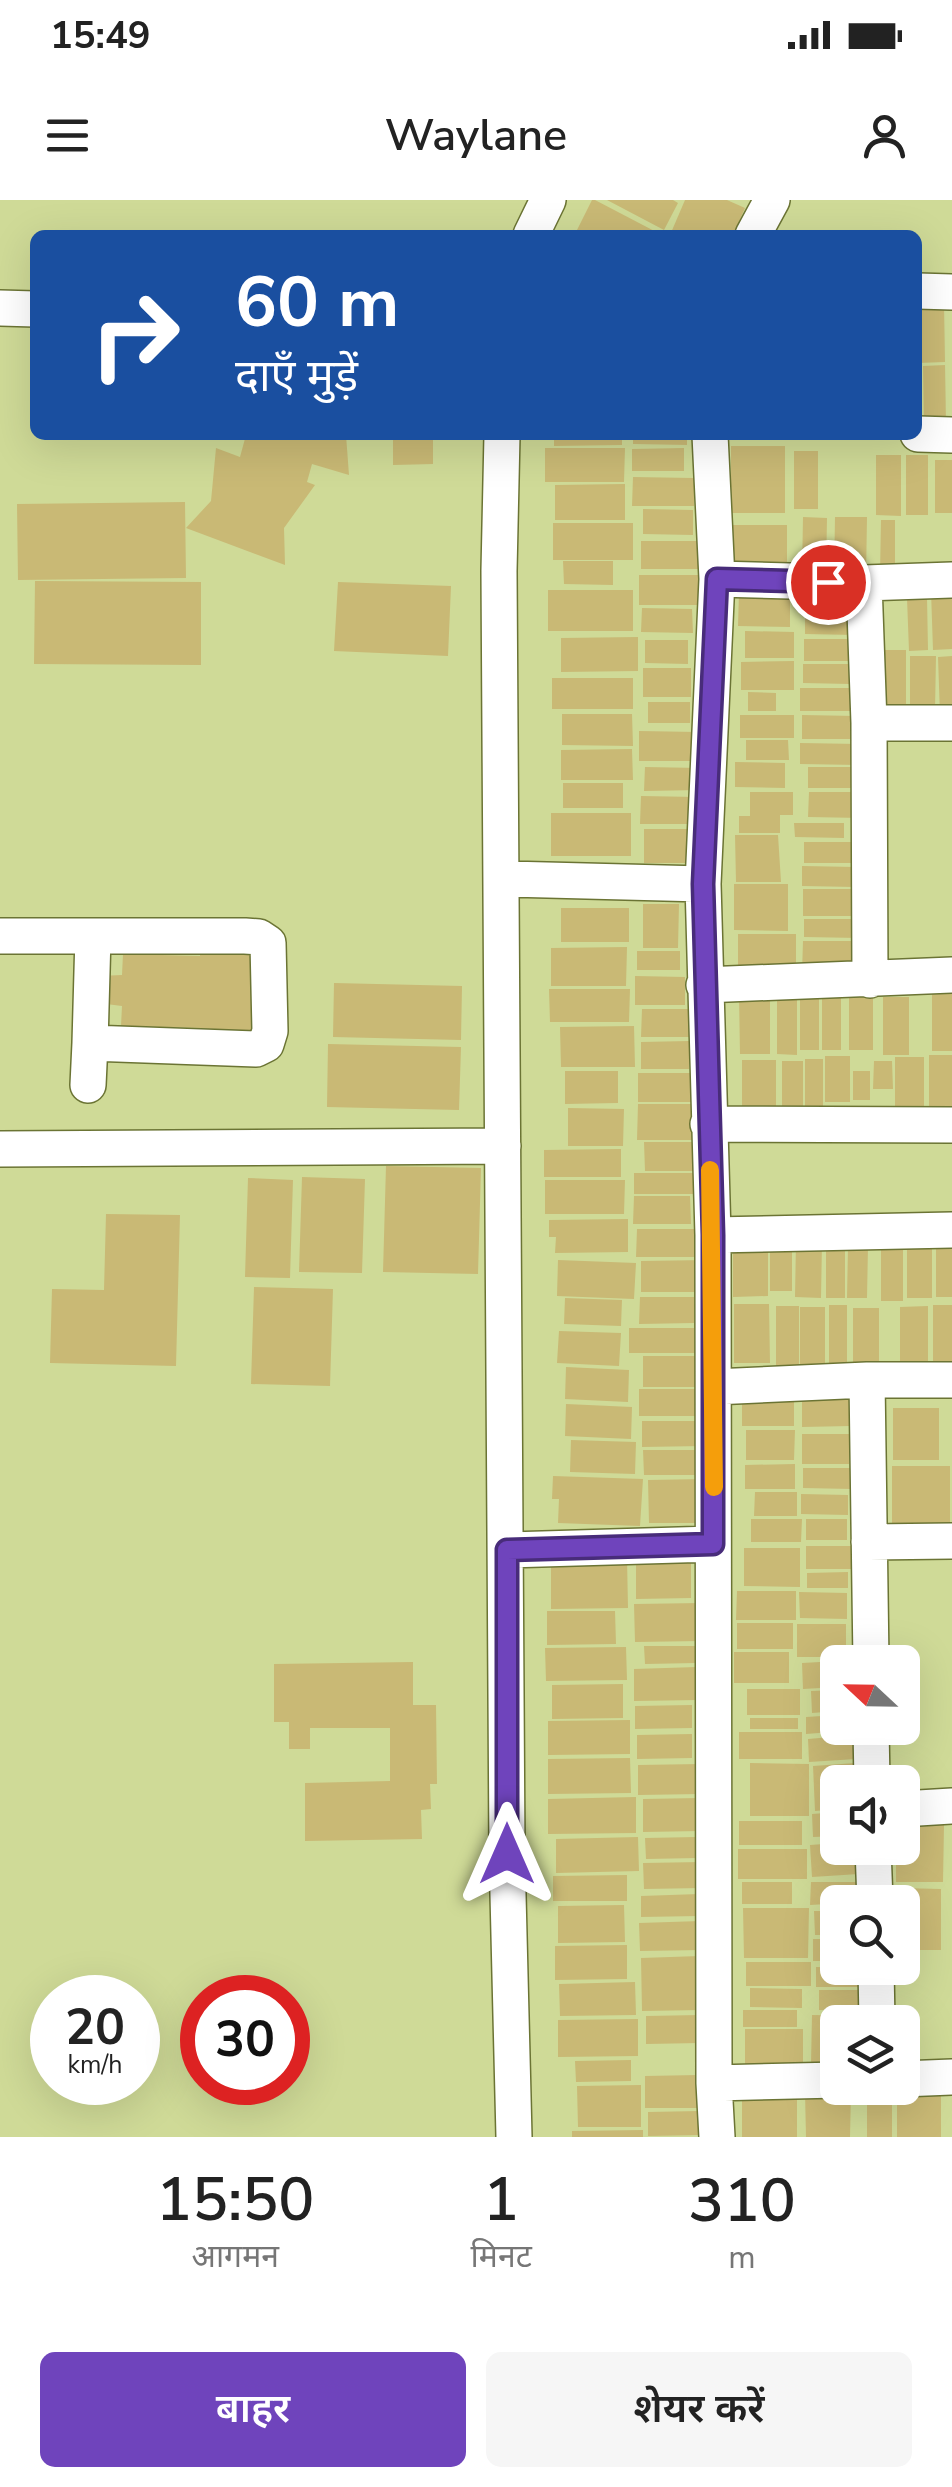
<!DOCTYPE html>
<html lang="hi">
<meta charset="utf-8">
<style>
body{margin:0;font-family:"Nunito Sans","Noto Sans Devanagari",sans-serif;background:#f6f6f6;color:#222;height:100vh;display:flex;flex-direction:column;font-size:38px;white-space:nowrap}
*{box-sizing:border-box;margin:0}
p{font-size:32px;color:#767676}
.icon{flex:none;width:55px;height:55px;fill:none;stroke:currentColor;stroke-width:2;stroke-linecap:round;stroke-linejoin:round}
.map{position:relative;height:1937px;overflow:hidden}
.panel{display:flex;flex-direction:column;background:#fff;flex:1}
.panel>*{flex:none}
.banner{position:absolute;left:30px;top:30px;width:892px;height:210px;border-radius:15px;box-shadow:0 10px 40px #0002;background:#1a4fa0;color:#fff;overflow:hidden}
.needle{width:65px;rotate:292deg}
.tools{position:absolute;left:820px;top:1445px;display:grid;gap:20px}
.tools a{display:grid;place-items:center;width:100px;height:100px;border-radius:15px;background:#fff;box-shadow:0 10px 40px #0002;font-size:50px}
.speed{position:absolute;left:30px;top:1775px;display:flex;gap:20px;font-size:50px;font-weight:700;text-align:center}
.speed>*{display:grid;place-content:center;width:130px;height:130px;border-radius:50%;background:#fff;box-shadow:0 10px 40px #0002;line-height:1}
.speed small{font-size:25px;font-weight:400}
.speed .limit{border:15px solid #d22;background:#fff;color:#111}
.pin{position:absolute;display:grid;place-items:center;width:85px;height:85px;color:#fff;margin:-42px;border:5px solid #fff;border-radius:50%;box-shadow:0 2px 10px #0007}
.me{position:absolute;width:110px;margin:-55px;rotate:0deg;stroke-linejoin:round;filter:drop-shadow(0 0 8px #0008)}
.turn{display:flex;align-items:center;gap:35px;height:210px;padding:0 40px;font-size:45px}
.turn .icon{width:130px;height:130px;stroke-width:2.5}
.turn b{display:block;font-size:70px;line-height:85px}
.eta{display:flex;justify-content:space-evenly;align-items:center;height:170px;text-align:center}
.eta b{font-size:60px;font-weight:600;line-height:70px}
.primary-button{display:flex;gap:20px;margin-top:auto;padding:20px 40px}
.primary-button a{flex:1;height:115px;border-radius:15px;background:#6f44bc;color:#fff;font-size:40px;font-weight:600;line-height:115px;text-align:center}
.primary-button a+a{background:#f6f6f6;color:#222}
.status{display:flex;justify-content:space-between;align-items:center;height:70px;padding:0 50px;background:#fff;direction:ltr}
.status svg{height:28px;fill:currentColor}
header{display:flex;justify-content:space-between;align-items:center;height:130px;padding:0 40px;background:#fff;font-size:45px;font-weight:600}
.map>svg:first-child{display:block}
.building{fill:#c9b975}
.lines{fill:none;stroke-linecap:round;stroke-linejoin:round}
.minor-casing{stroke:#6b7434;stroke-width:38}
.minor{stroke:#fff;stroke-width:35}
.route-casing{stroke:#482c7a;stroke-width:25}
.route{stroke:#6f44bc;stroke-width:18}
.slow{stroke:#f59e0b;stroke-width:18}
</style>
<div class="status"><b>15:49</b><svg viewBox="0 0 49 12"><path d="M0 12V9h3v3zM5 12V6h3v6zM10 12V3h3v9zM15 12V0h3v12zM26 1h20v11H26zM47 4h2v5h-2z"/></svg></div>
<header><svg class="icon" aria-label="menu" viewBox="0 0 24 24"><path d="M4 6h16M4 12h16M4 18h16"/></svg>Waylane<svg class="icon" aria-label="person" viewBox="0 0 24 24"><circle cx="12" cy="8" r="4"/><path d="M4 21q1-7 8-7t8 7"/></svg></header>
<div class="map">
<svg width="952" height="1937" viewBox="0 0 952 1937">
<rect width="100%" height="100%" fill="#cfda97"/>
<path class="building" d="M 592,0 L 595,0 L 662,35 L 587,35 L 577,30 Z
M 607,0 L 673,0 L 678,3 L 664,30 Z
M 685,0 L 727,0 L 745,8 L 733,35 L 670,35 Z
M 944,104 L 945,162 L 918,163 L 918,105 Z
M 945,165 L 946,224 L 924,224 L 923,166 Z
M 246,235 L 346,235 L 349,275 L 312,264 L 307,282 L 315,285 L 284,328 L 285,365 L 186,328 L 211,301 L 216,248 L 240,257 Z
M 393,235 L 433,235 L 433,264 L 393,265 Z
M 554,235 L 622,235 L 622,245 L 554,246 Z
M 633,235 L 687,235 L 687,245 L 633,244 Z
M 731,246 L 785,246 L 785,313 L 731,313 Z
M 545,248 L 625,248 L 624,282 L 545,282 Z
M 684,248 L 684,271 L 632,271 L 632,249 Z
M 794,251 L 818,251 L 818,309 L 794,309 Z
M 876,255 L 901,255 L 901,316 L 876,315 Z
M 906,255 L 928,255 L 928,315 L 906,315 Z
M 935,260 L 952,260 L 952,313 L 935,313 Z
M 633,277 L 694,278 L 694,306 L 632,306 Z
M 625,284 L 625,320 L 555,320 L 555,285 Z
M 185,302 L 186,378 L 18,380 L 17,304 Z
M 643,309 L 693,310 L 693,335 L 643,334 Z
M 803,317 L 827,318 L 826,373 L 802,373 Z
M 835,317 L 867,317 L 866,378 L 834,378 Z
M 881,320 L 895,320 L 895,374 L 880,374 Z
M 553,323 L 633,323 L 633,360 L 553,360 Z
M 732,325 L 787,325 L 787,369 L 732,368 Z
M 641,341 L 698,341 L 698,369 L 641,369 Z
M 563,361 L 613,361 L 613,385 L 564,384 Z
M 639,375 L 698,375 L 698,405 L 639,405 Z
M 35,381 L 201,382 L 201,465 L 34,464 Z
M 338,382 L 451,386 L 448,456 L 334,451 Z
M 548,390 L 633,390 L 633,431 L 548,431 Z
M 931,391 L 952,391 L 952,449 L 933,450 Z
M 805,392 L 855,392 L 855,435 L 805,434 Z
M 739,393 L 790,393 L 790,427 L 738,426 Z
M 927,397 L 928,450 L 909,451 L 907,398 Z
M 642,408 L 692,409 L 693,433 L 641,432 Z
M 745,431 L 794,432 L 794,458 L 745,458 Z
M 638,437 L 638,471 L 561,472 L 561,438 Z
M 804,439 L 852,439 L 852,461 L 804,461 Z
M 645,440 L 688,440 L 688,464 L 645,463 Z
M 875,450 L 906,450 L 906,507 L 874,507 Z
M 910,456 L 936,456 L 935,510 L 910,510 Z
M 952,456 L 952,514 L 940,515 L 938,457 Z
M 794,461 L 794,490 L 741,490 L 741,462 Z
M 803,464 L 850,464 L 850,484 L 803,483 Z
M 643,468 L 691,468 L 691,497 L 643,497 Z
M 552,478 L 633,478 L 633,509 L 552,509 Z
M 800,488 L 854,488 L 853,511 L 800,511 Z
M 748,492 L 776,493 L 776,511 L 748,511 Z
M 648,502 L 690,502 L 690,523 L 648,523 Z
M 562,514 L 632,514 L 633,546 L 562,545 Z
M 740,515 L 794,515 L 794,538 L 740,538 Z
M 802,515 L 856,516 L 856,539 L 802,539 Z
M 639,531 L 697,532 L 697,561 L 639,561 Z
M 746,540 L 788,540 L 789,560 L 746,560 Z
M 800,543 L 859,544 L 858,565 L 800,564 Z
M 632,549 L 633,580 L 561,580 L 561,550 Z
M 735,562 L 785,563 L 785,588 L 735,587 Z
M 645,567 L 700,568 L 699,590 L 644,591 Z
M 808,567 L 866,567 L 866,588 L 808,588 Z
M 563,583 L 623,583 L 623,608 L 563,608 Z
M 750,592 L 793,592 L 793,615 L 780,615 L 780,633 L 739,633 L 739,616 L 750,616 Z
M 809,592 L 862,592 L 862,618 L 808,617 Z
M 641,596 L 697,597 L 696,624 L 640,624 Z
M 551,613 L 631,613 L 631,656 L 551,656 Z
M 794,623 L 844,623 L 844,638 L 795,637 Z
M 644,629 L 700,629 L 700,663 L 644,663 Z
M 735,635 L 778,635 L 781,682 L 736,682 Z
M 804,642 L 859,642 L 859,663 L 804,663 Z
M 802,666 L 856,667 L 855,687 L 802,686 Z
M 734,684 L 788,684 L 788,731 L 734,730 Z
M 803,689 L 854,689 L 854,716 L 803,716 Z
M 643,704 L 679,704 L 678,748 L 643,748 Z
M 561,708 L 629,708 L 629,742 L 561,742 Z
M 804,719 L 859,719 L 859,738 L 804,737 Z
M 738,734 L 796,734 L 796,774 L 738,773 Z
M 803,741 L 862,741 L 861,773 L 802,773 Z
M 200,743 L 260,745 L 254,841 L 202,840 L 202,828 L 121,826 L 122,806 L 98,803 L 99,776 L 122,775 L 123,754 L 200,756 Z
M 627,747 L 626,786 L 551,786 L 551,748 Z
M 637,751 L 680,751 L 680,770 L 637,770 Z
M 635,776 L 685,777 L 685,805 L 635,805 Z
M 334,783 L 462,786 L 461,840 L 333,837 Z
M 549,789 L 630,789 L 629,822 L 550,822 Z
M 932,791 L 952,791 L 952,851 L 932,851 Z
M 777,792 L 797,792 L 797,855 L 777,854 Z
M 800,792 L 819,792 L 819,850 L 800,850 Z
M 822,793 L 841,793 L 841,850 L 822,850 Z
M 849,793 L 873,793 L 873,850 L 849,850 Z
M 739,794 L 770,794 L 770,854 L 740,854 Z
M 883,797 L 909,797 L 909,855 L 883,855 Z
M 642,809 L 690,809 L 690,837 L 641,837 Z
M 634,826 L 635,867 L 561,867 L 560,827 Z
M 689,841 L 689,869 L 641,869 L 641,842 Z
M 328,844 L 461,847 L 459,910 L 327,907 Z
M 929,855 L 952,855 L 952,909 L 929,909 Z
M 825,856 L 850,856 L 850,902 L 825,902 Z
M 895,857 L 924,857 L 924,910 L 895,910 Z
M 805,859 L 823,859 L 823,914 L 805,914 Z
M 742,860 L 776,860 L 776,912 L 742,911 Z
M 782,861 L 803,861 L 803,915 L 782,915 Z
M 874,861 L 892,861 L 893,889 L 873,889 Z
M 565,871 L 618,871 L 618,903 L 565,904 Z
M 853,871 L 870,871 L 870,900 L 853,900 Z
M 638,873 L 691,873 L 691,902 L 638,902 Z
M 638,904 L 695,904 L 695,940 L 637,940 Z
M 568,908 L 624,909 L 623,946 L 568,946 Z
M 644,942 L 703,942 L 703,971 L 645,971 Z
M 621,949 L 621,977 L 544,977 L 544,950 Z
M 386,966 L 481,968 L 478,1074 L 383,1072 Z
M 634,973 L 699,973 L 699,994 L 634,994 Z
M 302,977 L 365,979 L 362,1073 L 299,1072 Z
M 248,978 L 293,980 L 290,1078 L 245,1077 Z
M 545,980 L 625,980 L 624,1014 L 545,1014 Z
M 634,996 L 690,996 L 691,1024 L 633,1024 Z
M 106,1014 L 180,1015 L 176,1166 L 50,1163 L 52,1089 L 104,1090 Z
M 628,1019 L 628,1052 L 555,1053 L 556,1037 L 549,1037 L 549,1020 Z
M 637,1029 L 700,1029 L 700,1057 L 636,1057 Z
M 796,1042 L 822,1042 L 821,1098 L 795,1097 Z
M 932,1043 L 932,1098 L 907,1098 L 907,1044 Z
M 936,1043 L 952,1043 L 952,1097 L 936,1097 Z
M 770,1046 L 792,1046 L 792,1091 L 770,1091 Z
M 826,1046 L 845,1046 L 845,1098 L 826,1098 Z
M 868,1046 L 867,1098 L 847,1098 L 848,1047 Z
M 881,1046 L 903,1047 L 903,1101 L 881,1101 Z
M 733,1047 L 768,1047 L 768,1096 L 733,1097 Z
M 558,1060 L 636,1063 L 634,1099 L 557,1096 Z
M 707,1060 L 706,1092 L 641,1092 L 641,1061 Z
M 254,1087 L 333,1089 L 330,1186 L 251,1184 Z
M 640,1097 L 694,1097 L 694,1123 L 639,1124 Z
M 565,1098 L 622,1100 L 621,1126 L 564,1124 Z
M 734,1104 L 769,1104 L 770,1163 L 734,1163 Z
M 829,1105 L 847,1105 L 847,1163 L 829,1163 Z
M 933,1105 L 952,1105 L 952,1163 L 933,1163 Z
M 776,1106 L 799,1106 L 799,1167 L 776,1166 Z
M 928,1106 L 928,1163 L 900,1163 L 900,1107 Z
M 800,1107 L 825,1107 L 825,1166 L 800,1166 Z
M 853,1108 L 879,1108 L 879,1165 L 853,1165 Z
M 629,1128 L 694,1128 L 695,1153 L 629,1153 Z
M 559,1131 L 621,1133 L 619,1166 L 557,1163 Z
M 643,1156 L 704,1156 L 704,1187 L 643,1187 Z
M 566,1167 L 629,1170 L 628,1202 L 565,1199 Z
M 639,1189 L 699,1189 L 699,1216 L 639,1216 Z
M 802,1198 L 849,1198 L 850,1226 L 802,1227 Z
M 742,1201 L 794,1201 L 794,1226 L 742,1226 Z
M 566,1204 L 632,1207 L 631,1239 L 565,1236 Z
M 893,1208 L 939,1208 L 939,1260 L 893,1260 Z
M 642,1221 L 703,1221 L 703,1246 L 642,1247 Z
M 746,1230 L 795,1230 L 794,1260 L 746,1260 Z
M 802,1234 L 849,1234 L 849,1264 L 802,1264 Z
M 571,1240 L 636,1242 L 635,1274 L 570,1272 Z
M 643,1250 L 700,1250 L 700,1275 L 644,1275 Z
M 795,1264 L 795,1289 L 745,1289 L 745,1265 Z
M 892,1266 L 950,1266 L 950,1323 L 892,1323 Z
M 803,1268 L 852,1268 L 852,1289 L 803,1288 Z
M 553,1276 L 643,1279 L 640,1326 L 558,1323 L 559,1299 L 552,1299 Z
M 705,1279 L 704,1323 L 649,1323 L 648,1280 Z
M 755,1292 L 797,1292 L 797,1316 L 754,1316 Z
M 801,1294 L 848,1295 L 848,1315 L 801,1314 Z
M 751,1319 L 802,1319 L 801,1342 L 751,1342 Z
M 806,1319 L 847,1319 L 847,1340 L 806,1340 Z
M 806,1346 L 853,1346 L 852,1369 L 806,1369 Z
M 744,1348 L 800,1348 L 800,1387 L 744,1386 Z
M 691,1355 L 691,1398 L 636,1399 L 636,1356 Z
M 627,1358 L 628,1408 L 551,1409 L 551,1359 Z
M 848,1372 L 848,1388 L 807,1388 L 807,1373 Z
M 737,1391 L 796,1391 L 796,1420 L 736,1420 Z
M 799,1392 L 847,1393 L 847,1419 L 800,1418 Z
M 701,1403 L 701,1441 L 635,1442 L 634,1404 Z
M 547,1411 L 615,1411 L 616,1444 L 547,1445 Z
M 737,1423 L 793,1423 L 793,1449 L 737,1449 Z
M 797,1424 L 846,1424 L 846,1457 L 797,1457 Z
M 644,1446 L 696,1446 L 696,1463 L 645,1464 Z
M 626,1447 L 627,1480 L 546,1481 L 545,1448 Z
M 734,1452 L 789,1452 L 789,1483 L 734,1483 Z
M 838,1461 L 838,1487 L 803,1489 L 802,1463 Z
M 413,1462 L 413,1505 L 436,1505 L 437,1584 L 430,1584 L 431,1609 L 421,1610 L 422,1639 L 305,1641 L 305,1583 L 390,1581 L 390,1528 L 310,1528 L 310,1549 L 289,1549 L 289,1522 L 274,1522 L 274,1464 Z
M 697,1467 L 698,1500 L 634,1501 L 634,1469 Z
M 623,1484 L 623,1518 L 552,1519 L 552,1485 Z
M 747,1489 L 800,1489 L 800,1515 L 747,1515 Z
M 838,1490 L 838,1511 L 812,1513 L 811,1491 Z
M 692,1505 L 692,1528 L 635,1529 L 635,1506 Z
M 838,1515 L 838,1528 L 857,1528 L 857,1530 L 806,1534 L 806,1517 Z
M 750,1518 L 798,1518 L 798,1529 L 750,1529 Z
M 630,1520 L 630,1554 L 548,1555 L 548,1521 Z
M 739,1532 L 802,1532 L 802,1559 L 739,1559 Z
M 692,1534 L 692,1558 L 637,1559 L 637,1535 Z
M 855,1535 L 856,1559 L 809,1562 L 808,1539 Z
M 630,1558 L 631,1593 L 548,1594 L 548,1559 Z
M 750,1563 L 809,1564 L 809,1616 L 750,1616 Z
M 856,1563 L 857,1582 L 838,1582 L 838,1609 L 815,1611 L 813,1566 Z
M 700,1564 L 700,1594 L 638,1595 L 638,1565 Z
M 636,1597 L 636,1633 L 548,1634 L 548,1599 Z
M 700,1598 L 700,1631 L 643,1632 L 643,1599 Z
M 838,1612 L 838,1636 L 813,1637 L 812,1614 Z
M 739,1621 L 802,1621 L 802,1645 L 739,1645 Z
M 902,1625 L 944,1625 L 943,1682 L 896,1682 L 896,1648 L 902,1648 Z
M 638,1637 L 639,1671 L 556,1673 L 556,1639 Z
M 697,1637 L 698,1658 L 646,1659 L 645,1638 Z
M 838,1643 L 838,1648 L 857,1648 L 859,1674 L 812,1677 L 810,1645 Z
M 738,1649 L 807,1649 L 807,1679 L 738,1679 Z
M 702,1662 L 702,1688 L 644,1689 L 643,1663 Z
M 627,1675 L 627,1701 L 553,1701 L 553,1676 Z
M 742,1682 L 792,1682 L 792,1704 L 742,1704 Z
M 811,1682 L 863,1682 L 863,1702 L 810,1705 Z
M 901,1688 L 941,1689 L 941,1750 L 902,1750 Z
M 699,1694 L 699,1716 L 641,1717 L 641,1696 Z
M 624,1705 L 625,1742 L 558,1743 L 558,1706 Z
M 743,1708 L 809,1708 L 808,1758 L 744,1758 Z
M 814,1711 L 838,1711 L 838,1735 L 815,1735 Z
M 701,1721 L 701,1750 L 640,1751 L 639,1723 Z
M 813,1739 L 838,1739 L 838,1761 L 813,1761 Z
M 627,1745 L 627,1779 L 555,1780 L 555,1746 Z
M 700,1756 L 701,1810 L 642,1811 L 641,1758 Z
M 746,1762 L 811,1762 L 811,1786 L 746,1786 Z
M 816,1767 L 868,1768 L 868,1787 L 816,1787 Z
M 635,1782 L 636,1815 L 560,1816 L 559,1784 Z
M 750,1788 L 802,1789 L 802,1808 L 750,1807 Z
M 819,1790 L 868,1790 L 868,1811 L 819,1810 Z
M 743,1810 L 797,1810 L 797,1827 L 743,1827 Z
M 700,1815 L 700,1843 L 646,1844 L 646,1816 Z
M 812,1815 L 866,1816 L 866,1822 L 838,1822 L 838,1865 L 811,1865 Z
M 638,1819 L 638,1856 L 558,1857 L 558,1820 Z
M 745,1829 L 803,1829 L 803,1865 L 745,1865 Z
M 631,1860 L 631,1881 L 576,1882 L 575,1861 Z
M 698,1875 L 698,1908 L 645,1908 L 645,1876 Z
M 641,1885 L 641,1927 L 578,1927 L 577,1886 Z
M 805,1892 L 851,1892 L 850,1937 L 806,1937 Z
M 742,1895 L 797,1895 L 797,1937 L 742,1937 Z
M 897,1895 L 941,1895 L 941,1937 L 897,1937 Z
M 867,1896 L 892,1896 L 892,1937 L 867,1937 Z
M 700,1911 L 700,1935 L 648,1936 L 648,1912 Z
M 643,1930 L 643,1937 L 572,1937 L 572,1931 Z"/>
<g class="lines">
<defs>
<path id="minor" d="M 531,35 L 548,0
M 753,35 L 772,0
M 918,91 L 952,92
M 0,108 L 35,109
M 918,234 L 952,235
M 502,235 L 499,371 L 507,1654 L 514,1937
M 710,235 L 717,379 L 703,684 L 713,1035 L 714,1883 L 717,1937
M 717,379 L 864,383 L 952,380
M 864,383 L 869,523 L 870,780
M 869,523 L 952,523
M 504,679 L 703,684
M 0,736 L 245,736 L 259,737 L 268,743 L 270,831 L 266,844 L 256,849 L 90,843 L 93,736
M 704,785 L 952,775
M 88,885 L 90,843
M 708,924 L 952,925
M 0,949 L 503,946
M 713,1035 L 952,1030
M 867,1180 L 871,1462
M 714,1187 L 867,1180 L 952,1180
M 869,1342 L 952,1341
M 507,1350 L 713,1344
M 871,1528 L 872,1582
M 902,1609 L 952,1606
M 873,1648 L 875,1702
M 876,1768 L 877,1822
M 902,1879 L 952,1877
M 714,1883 L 838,1880"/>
</defs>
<use href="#minor" class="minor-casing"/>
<use href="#minor" class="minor"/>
</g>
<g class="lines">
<defs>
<path id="route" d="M 507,1654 L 507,1350 L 713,1344 L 713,1035 L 703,684 L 717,379 L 828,382"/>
</defs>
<use href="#route" class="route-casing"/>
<use href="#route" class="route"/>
<path class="slow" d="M 710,970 L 714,1287"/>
</g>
</svg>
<div class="tools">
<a><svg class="needle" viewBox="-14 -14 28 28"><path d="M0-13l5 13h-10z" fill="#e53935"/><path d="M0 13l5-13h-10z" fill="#767676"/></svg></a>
<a><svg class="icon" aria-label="sound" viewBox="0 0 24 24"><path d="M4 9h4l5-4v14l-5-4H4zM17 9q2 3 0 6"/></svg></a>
<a><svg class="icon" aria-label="search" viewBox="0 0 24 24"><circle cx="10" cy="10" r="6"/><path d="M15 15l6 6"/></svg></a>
<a><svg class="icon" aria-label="layers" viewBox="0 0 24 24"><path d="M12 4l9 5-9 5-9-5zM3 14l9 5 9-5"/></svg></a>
</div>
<div class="speed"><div>20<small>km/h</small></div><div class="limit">30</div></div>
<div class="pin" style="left:828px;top:382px;background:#d93025"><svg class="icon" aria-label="arrive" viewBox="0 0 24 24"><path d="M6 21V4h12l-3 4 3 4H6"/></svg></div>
<svg class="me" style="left:507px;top:1654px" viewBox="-20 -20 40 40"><path d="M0-17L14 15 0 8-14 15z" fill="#6f44bc" stroke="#fff" stroke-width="4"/></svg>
<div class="banner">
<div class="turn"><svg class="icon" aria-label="right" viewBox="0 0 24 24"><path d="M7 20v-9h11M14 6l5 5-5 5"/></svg><div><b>60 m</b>दाएँ मुड़ें</div></div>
</div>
</div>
<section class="panel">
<div class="eta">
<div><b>15:50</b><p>आगमन</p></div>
<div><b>1</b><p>मिनट</p></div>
<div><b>310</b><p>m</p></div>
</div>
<div class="primary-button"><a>बाहर</a><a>शेयर करें</a></div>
</section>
